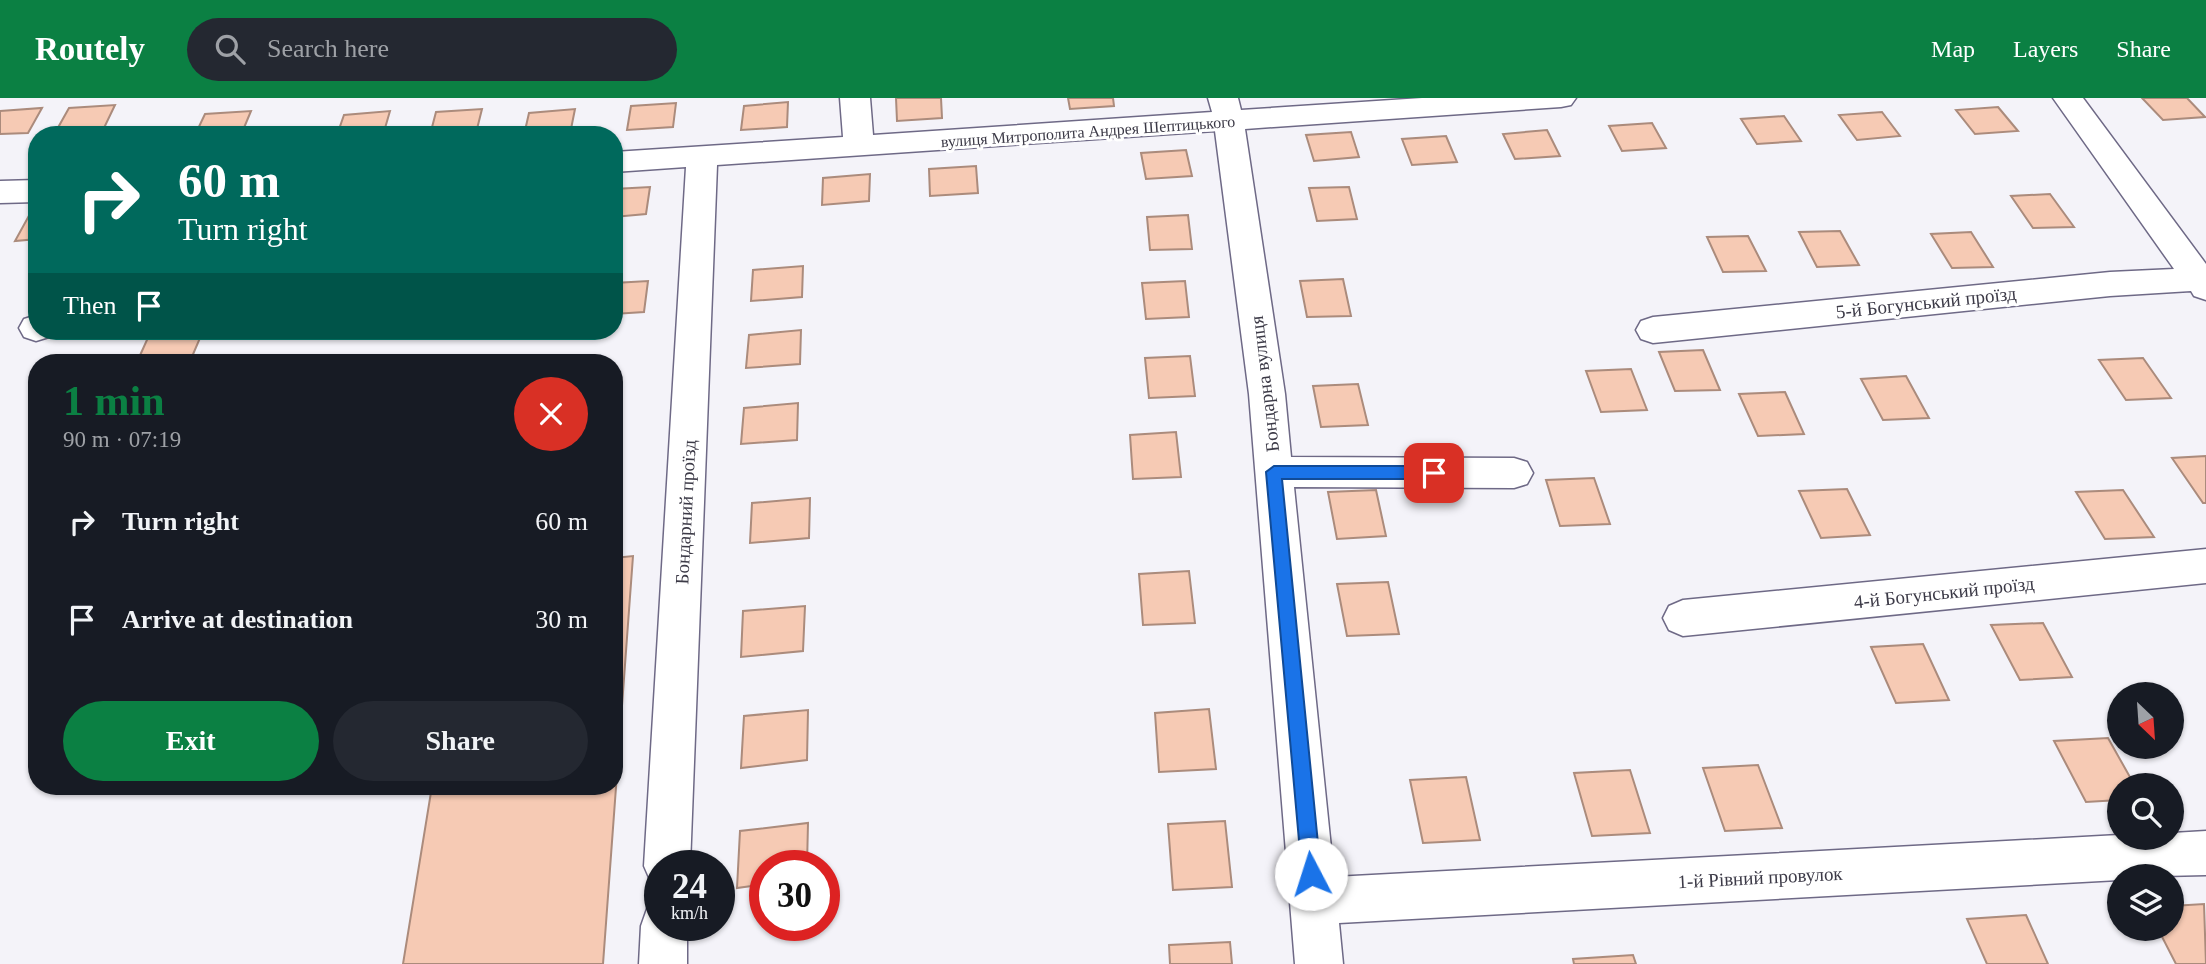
<!DOCTYPE html>
<meta charset="utf-8">
<style>
body{margin:0;font-family:Georgia,serif;background:#242831;color:#f1f3f6;height:100vh;display:flex;flex-direction:column;font-size:26px;white-space:nowrap}
*{box-sizing:border-box;margin:0}
p{font-size:23px;color:#9ea1a6}
.icon{flex:none;width:38px;height:38px;fill:none;stroke:currentColor;stroke-width:2;stroke-linecap:round;stroke-linejoin:round}
.map{position:relative;flex:1;overflow:hidden}
.drawer{position:absolute;left:28px;top:256px;width:595px;height:441px;display:flex;flex-direction:column;background:#171b24;border-radius:28px;box-shadow:0 2px 5px #0004}
.drawer>*{flex:none}
.top-card{position:absolute;left:28px;top:28px;width:595px;height:214px;border-radius:28px;box-shadow:0 2px 5px #0004;background:#00695c;color:#fff;overflow:hidden}
.needle{width:46px;rotate:155deg}
.controls{position:absolute;left:2107px;top:584px;display:grid;gap:14px}
.controls a{display:grid;place-items:center;width:77px;height:77px;border-radius:50%;background:#171b24;box-shadow:0 2px 5px #0004;font-size:35px}
.speed{position:absolute;left:644px;top:752px;display:flex;gap:14px;font-size:35px;font-weight:700;text-align:center}
.speed>*{display:grid;place-content:center;width:91px;height:91px;border-radius:50%;background:#171b24;box-shadow:0 2px 5px #0004;line-height:1}
.speed small{font-size:18px;font-weight:400}
.speed .limit{border:10px solid #d22;background:#fff;color:#111}
.pin{position:absolute;display:grid;place-items:center;width:60px;height:60px;color:#fff;margin:-30px;border-radius:14px;box-shadow:0 4px 10px #0006}
.me{position:absolute;width:77px;margin:-38px;rotate:355deg;stroke-linejoin:round;filter:drop-shadow(0 0 5px #0008)}
.turn{display:flex;align-items:center;gap:24px;height:147px;padding:0 35px;font-size:32px}
.turn .icon{width:91px;height:91px;stroke-width:2.5}
.turn b{display:block;font-size:49px;line-height:60px}
.then{display:flex;align-items:center;height:66px;padding:0 35px;background:#0003;gap:14px;font-size:26px}
.round{display:grid;place-items:center;flex:none;width:74px;height:74px;border-radius:37px;background:#242831}
.overview{display:flex;align-items:center;justify-content:space-between;height:119px;padding:0 35px}
h1{font-size:42px;font-weight:600;line-height:52px;color:#0b8043}
.button{display:flex;gap:14px;margin-top:auto;padding:14px 35px}
.button a{flex:1;height:80px;border-radius:42px;background:#0b8043;color:#fff;font-size:28px;font-weight:600;line-height:80px;text-align:center}
.button a+a{background:#242831;color:#f1f3f6}
ul{padding:0;list-style:none}
li{display:flex;align-items:center;gap:21px;height:98px;padding:0 35px}
li div{flex:1}
li b{display:block;font-size:26px}
li em{font-style:normal}
header{display:flex;align-items:center;gap:42px;box-sizing:border-box;height:98px;padding:0 35px;background:#0b8043;color:#fff}
header strong{font-size:33px}
nav{display:flex;gap:38px;margin-inline-start:auto;font-size:24px}
.search{width:490px;height:63px;background:#242831;display:flex;align-items:center;gap:18px;box-sizing:border-box;padding:0 24px;border-radius:38px;color:#9ea1a6;font-size:26px}
.map>svg:first-child{display:block}
.building{fill:#f6cab4;stroke:#ab8b7c;stroke-width:2}
.lines{fill:none;stroke-linecap:round;stroke-linejoin:round}
.minor-casing{stroke:#6e6986;stroke-width:3}
.minor{fill:#fff;fill-rule:evenodd}
.route{fill:#1a73e8;stroke:#114b97;stroke-width:2}
.labels{text-anchor:middle;stroke-width:6;stroke-linejoin:round;paint-order:stroke}
.far-street-label{font-size:16px;fill:#3c3a47;stroke:#fff}
.street-label{font-size:19px;fill:#3c3a47;stroke:#fff}
</style>
<header>
<strong>Routely</strong>
<div class="search"><svg class="icon" aria-label="search" viewBox="0 0 24 24"><circle cx="10" cy="10" r="6"/><path d="M15 15l6 6"/></svg>Search here</div>
<nav><a>Map</a><a>Layers</a><a>Share</a></nav>
</header>
<div class="map">
<svg width="2206" height="866" viewBox="0 0 2206 866">
<rect width="100%" height="100%" fill="#f4f3f9"/>
<path class="building" d="M 896,0 L 941,0 L 942,20 L 897,23 Z
M 1068,0 L 1113,0 L 1114,8 L 1070,11 Z
M 2142,0 L 2187,0 L 2205,19 L 2163,22 Z
M 788,4 L 787,29 L 741,32 L 744,8 Z
M 676,5 L 673,29 L 627,32 L 631,8 Z
M 115,7 L 103,32 L 55,35 L 69,10 Z
M 1998,9 L 2018,33 L 1975,36 L 1956,12 Z
M 42,10 L 28,35 L 0,36 L 0,13 Z
M 482,11 L 476,35 L 430,37 L 436,14 Z
M 575,11 L 570,36 L 524,37 L 529,15 Z
M 251,13 L 241,37 L 195,37 L 205,16 Z
M 390,13 L 383,37 L 337,37 L 344,17 Z
M 1882,14 L 1900,38 L 1857,42 L 1839,17 Z
M 1784,18 L 1801,43 L 1757,46 L 1741,21 Z
M 1652,25 L 1666,50 L 1622,53 L 1609,28 Z
M 1547,32 L 1560,58 L 1515,61 L 1503,36 Z
M 1351,34 L 1359,59 L 1314,63 L 1306,37 Z
M 1446,38 L 1457,64 L 1412,67 L 1402,41 Z
M 1186,52 L 1192,78 L 1146,81 L 1141,55 Z
M 976,68 L 978,95 L 930,98 L 929,71 Z
M 870,76 L 869,103 L 822,107 L 823,80 Z
M 650,89 L 646,116 L 614,119 L 614,91 Z
M 1349,89 L 1357,121 L 1317,123 L 1309,90 Z
M 2050,96 L 2074,129 L 2033,130 L 2011,98 Z
M 31,114 L 37,114 L 37,141 L 15,143 Z
M 1188,117 L 1192,151 L 1150,152 L 1147,119 Z
M 1840,133 L 1859,167 L 1817,169 L 1799,134 Z
M 1971,134 L 1993,169 L 1952,170 L 1931,136 Z
M 1748,138 L 1766,173 L 1723,174 L 1707,139 Z
M 803,168 L 802,199 L 751,203 L 753,172 Z
M 1343,181 L 1351,218 L 1307,219 L 1300,183 Z
M 648,183 L 644,214 L 614,216 L 614,185 Z
M 1185,183 L 1189,219 L 1146,221 L 1142,185 Z
M 801,232 L 800,266 L 746,270 L 749,237 Z
M 151,233 L 203,233 L 191,261 L 137,264 Z
M 354,233 L 406,233 L 353,238 Z
M 1703,252 L 1720,292 L 1675,293 L 1659,254 Z
M 1190,258 L 1195,298 L 1149,300 L 1145,260 Z
M 2143,260 L 2171,300 L 2126,302 L 2099,262 Z
M 1631,271 L 1647,312 L 1601,314 L 1586,273 Z
M 1906,278 L 1929,320 L 1883,322 L 1861,281 Z
M 1358,286 L 1368,327 L 1321,329 L 1313,288 Z
M 1785,294 L 1804,336 L 1758,338 L 1739,296 Z
M 798,305 L 797,342 L 741,346 L 744,310 Z
M 1176,334 L 1181,379 L 1133,381 L 1130,337 Z
M 2206,358 L 2206,405 L 2203,405 L 2172,360 Z
M 1594,380 L 1610,426 L 1560,428 L 1546,382 Z
M 1847,391 L 1870,437 L 1821,440 L 1799,393 Z
M 1376,392 L 1386,438 L 1337,441 L 1328,394 Z
M 2123,392 L 2154,439 L 2105,441 L 2076,394 Z
M 810,400 L 809,440 L 750,445 L 752,405 Z
M 633,458 L 603,866 L 403,866 L 432,688 L 614,688 L 614,460 Z
M 1189,473 L 1195,525 L 1143,527 L 1139,476 Z
M 1388,484 L 1399,536 L 1347,538 L 1337,486 Z
M 805,508 L 803,553 L 741,559 L 743,513 Z
M 2043,525 L 2072,579 L 2020,582 L 1991,527 Z
M 1923,546 L 1949,602 L 1896,605 L 1871,549 Z
M 1209,611 L 1216,671 L 1159,674 L 1155,615 Z
M 808,612 L 807,662 L 741,670 L 744,618 Z
M 2108,640 L 2135,688 L 2119,688 L 2119,702 L 2086,704 L 2054,643 Z
M 1758,667 L 1782,730 L 1725,733 L 1703,670 Z
M 1630,672 L 1650,735 L 1592,738 L 1574,675 Z
M 1466,679 L 1480,742 L 1423,745 L 1410,682 Z
M 1225,723 L 1232,789 L 1173,792 L 1168,726 Z
M 808,725 L 807,768 L 765,768 L 765,786 L 737,790 L 740,733 Z
M 2204,806 L 2206,866 L 2176,866 L 2158,831 L 2172,831 L 2172,808 Z
M 2026,817 L 2048,866 L 1987,866 L 1967,821 Z
M 1230,844 L 1232,866 L 1170,866 L 1169,847 Z
M 1633,857 L 1636,866 L 1574,866 L 1573,861 Z"/>
<g class="lines">
<defs>
<path id="minor" d="M 840,0 L 870,0 L 873,37 L 1212,14 L 1208,0 L 1238,0 L 1241,12 L 1422,0 L 1576,0 L 1571,7 L 1561,9 L 1245,31 L 1285,296 L 1291,359 L 1514,360 L 1527,364 L 1533,375 L 1527,386 L 1514,390 L 1294,389 L 1334,779 L 2119,737 L 2119,740 L 2172,740 L 2172,735 L 2206,733 L 2206,777 L 2119,779 L 2119,782 L 1339,825 L 1343,866 L 1295,866 L 1249,296 L 1215,33 L 717,67 L 690,768 L 660,768 L 660,787 L 651,784 L 644,768 L 686,69 L 614,74 L 614,54 L 843,39 Z
M 2053,0 L 2083,0 L 2206,166 L 2206,202 L 2194,198 L 2191,193 L 2110,198 L 1653,245 L 1641,241 L 1636,232 L 1641,223 L 1653,219 L 2110,174 L 2174,171 Z
M 37,82 L 37,104 L 0,105 L 0,83 Z
M 37,217 L 37,233 L 53,233 L 49,239 L 36,243 L 24,239 L 19,230 L 24,221 Z
M 2206,451 L 2206,485 L 1683,538 L 1669,532 L 1663,520 L 1669,508 L 1683,502 Z
M 660,806 L 660,828 L 687,828 L 687,866 L 639,866 L 641,828 L 647,811 Z"/>
</defs>
<use href="#minor" class="minor-casing"/>
<use href="#minor" class="minor"/>
</g>
<path class="route" d="M 1274,368 L 1434,368 L 1442,375 L 1434,381 L 1282,381 L 1321,776 L 1318,783 L 1311,785 L 1304,783 L 1302,776 L 1266,374 Z"/>
<g class="labels">
<g class="far-street-label">
<text transform="translate(1088 33) rotate(-4)" y="6">вулиця Митрополита Андрея Шептицького</text>
</g>
<g class="street-label">
<text transform="translate(1926 204) rotate(-6)" y="7">5-й Богунський проїзд</text>
<text transform="translate(1264 286) rotate(-97)" y="7">Бондарна вулиця</text>
<text transform="translate(685 414) rotate(-87)" y="7">Бондарний проїзд</text>
<text transform="translate(1944 494) rotate(-6)" y="7">4-й Богунський проїзд</text>
<text transform="translate(1760 779) rotate(-3)" y="7">1-й Рівний провулок</text>
</g>
</g>
</svg>
<div class="controls">
<a><svg class="needle" viewBox="-14 -14 28 28"><path d="M0-13l5 13h-10z" fill="#e53935"/><path d="M0 13l5-13h-10z" fill="#9ea1a6"/></svg></a>
<a><svg class="icon" aria-label="search" viewBox="0 0 24 24"><circle cx="10" cy="10" r="6"/><path d="M15 15l6 6"/></svg></a>
<a><svg class="icon" aria-label="layers" viewBox="0 0 24 24"><path d="M12 4l9 5-9 5-9-5zM3 14l9 5 9-5"/></svg></a>
</div>
<div class="speed"><div>24<small>km/h</small></div><div class="limit">30</div></div>
<div class="pin" style="left:1434px;top:375px;background:#d93025"><svg class="icon" aria-label="arrive" viewBox="0 0 24 24"><path d="M6 21V4h12l-3 4 3 4H6"/></svg></div>
<svg class="me" style="left:1311px;top:776px" viewBox="-20 -20 40 40"><circle r="19" fill="#fff"/><path d="M0-13L10 11 0 6-10 11z" fill="#1a73e8"/></svg>
<div class="top-card">
<div class="turn"><svg class="icon" aria-label="right" viewBox="0 0 24 24"><path d="M7 20v-9h11M14 6l5 5-5 5"/></svg><div><b>60 m</b>Turn right</div></div>
<div class="then">Then<svg class="icon" aria-label="arrive" viewBox="0 0 24 24"><path d="M6 21V4h12l-3 4 3 4H6"/></svg></div>
</div>
<section class="drawer">
<div class="overview"><div><h1>1 min</h1><p>90 m · 07:19</p></div><a class="round" style="background:#d93025;color:#fff"><svg class="icon" aria-label="close" viewBox="0 0 24 24"><path d="M6 6l12 12M18 6L6 18"/></svg></a></div>
<ul>
<li><svg class="icon" aria-label="right" viewBox="0 0 24 24"><path d="M7 20v-9h11M14 6l5 5-5 5"/></svg><div><b>Turn right</b></div><em>60 m</em></li>
<li><svg class="icon" aria-label="arrive" viewBox="0 0 24 24"><path d="M6 21V4h12l-3 4 3 4H6"/></svg><div><b>Arrive at destination</b></div><em>30 m</em></li>
</ul>
<div class="button"><a>Exit</a><a>Share</a></div>
</section>
</div>
